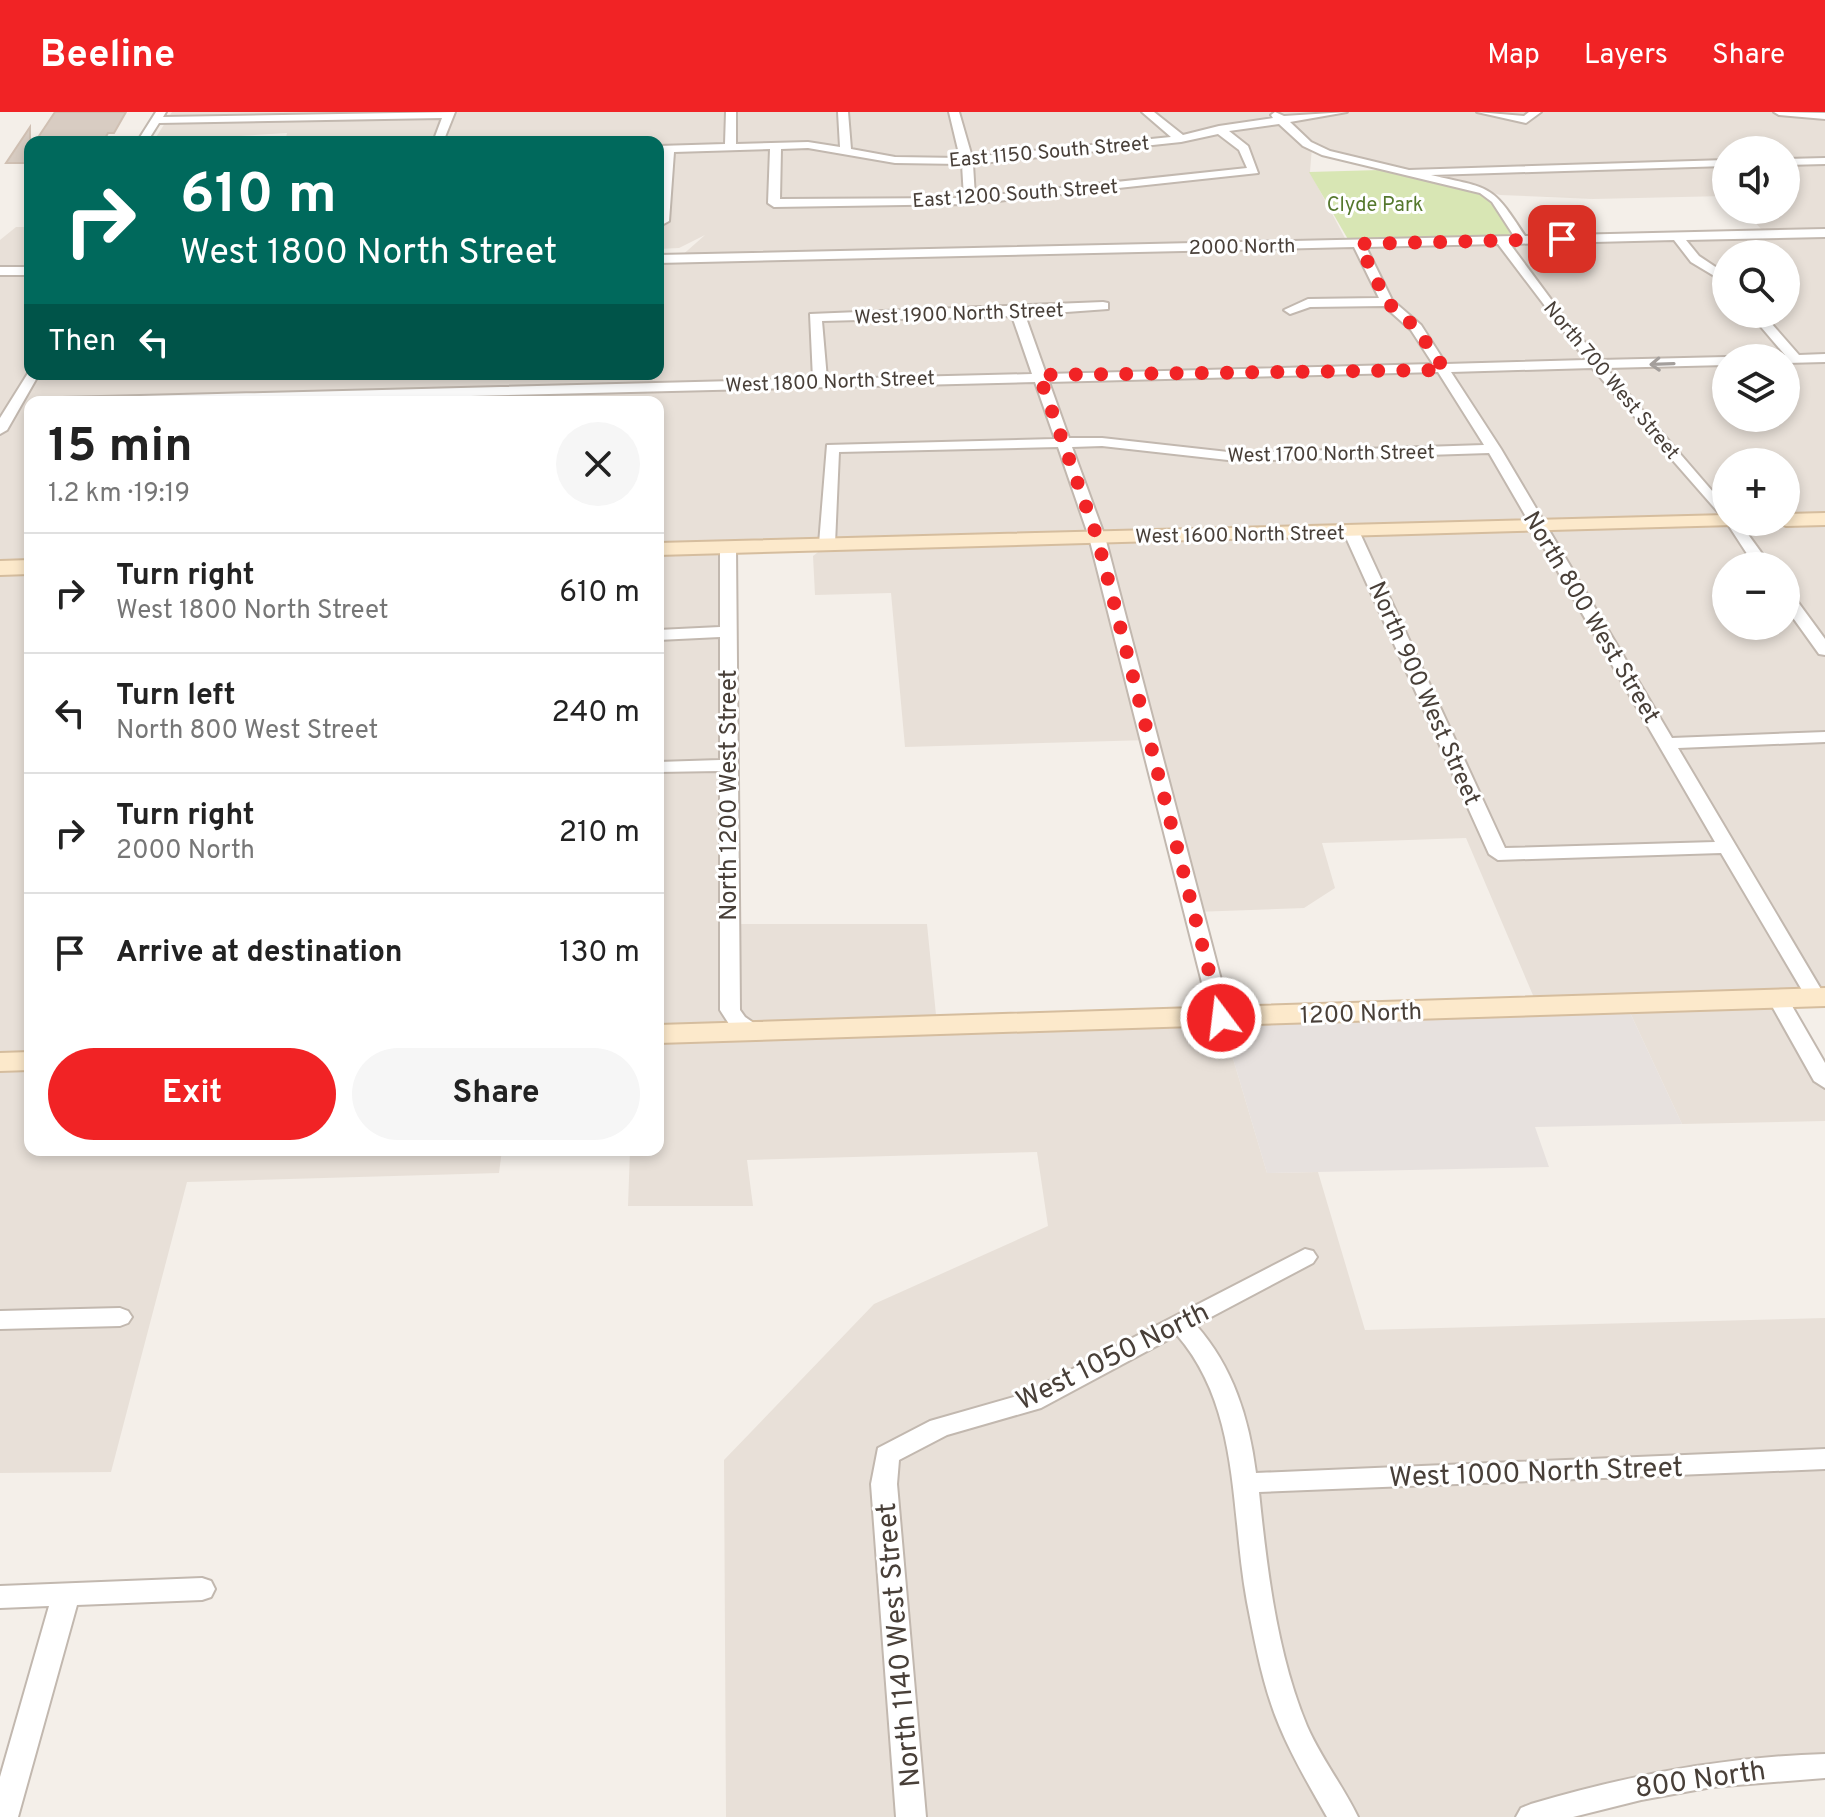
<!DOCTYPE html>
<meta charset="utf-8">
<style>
body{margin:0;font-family:Overpass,sans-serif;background:#f6f6f6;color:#222;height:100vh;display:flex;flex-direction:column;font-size:30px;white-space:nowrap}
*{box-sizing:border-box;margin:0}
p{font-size:26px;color:#767676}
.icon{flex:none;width:44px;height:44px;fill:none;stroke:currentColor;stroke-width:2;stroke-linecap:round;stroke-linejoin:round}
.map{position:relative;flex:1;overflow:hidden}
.side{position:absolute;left:24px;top:284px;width:640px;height:760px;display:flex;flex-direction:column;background:#fff;border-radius:16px;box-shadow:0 4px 12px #0003}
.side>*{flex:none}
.banner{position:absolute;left:24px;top:24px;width:640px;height:244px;border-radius:16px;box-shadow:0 4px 12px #0003;background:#00695c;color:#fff;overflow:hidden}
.controls{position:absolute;left:1712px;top:24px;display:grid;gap:16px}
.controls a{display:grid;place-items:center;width:88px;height:88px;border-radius:50%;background:#fff;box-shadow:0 4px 12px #0003;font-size:40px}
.pin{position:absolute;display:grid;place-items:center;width:68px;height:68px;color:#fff;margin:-34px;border-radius:16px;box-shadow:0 4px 12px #0006}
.me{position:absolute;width:88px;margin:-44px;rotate:345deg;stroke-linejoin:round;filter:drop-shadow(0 0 6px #0008)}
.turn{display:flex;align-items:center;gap:28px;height:168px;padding:0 24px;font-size:36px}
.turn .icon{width:104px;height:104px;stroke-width:2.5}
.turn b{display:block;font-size:56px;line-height:68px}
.then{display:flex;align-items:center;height:76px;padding:0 24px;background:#0003;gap:16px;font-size:30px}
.round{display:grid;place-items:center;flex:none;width:84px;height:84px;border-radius:42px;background:#f6f6f6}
.head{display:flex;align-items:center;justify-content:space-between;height:136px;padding:0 24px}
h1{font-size:48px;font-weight:700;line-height:60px}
.cta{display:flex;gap:16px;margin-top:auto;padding:16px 24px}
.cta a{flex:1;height:92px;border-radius:48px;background:#f12325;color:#fff;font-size:32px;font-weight:700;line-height:92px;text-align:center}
.cta a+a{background:#f6f6f6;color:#222}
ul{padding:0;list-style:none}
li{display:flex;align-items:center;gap:24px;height:120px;padding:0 24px;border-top:2px solid #e0e0e0}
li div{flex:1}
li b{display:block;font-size:30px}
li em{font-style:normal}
header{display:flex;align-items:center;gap:48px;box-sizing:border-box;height:112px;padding:0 40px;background:#f12325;color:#fff}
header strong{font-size:38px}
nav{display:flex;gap:44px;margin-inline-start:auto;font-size:28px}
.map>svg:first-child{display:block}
.residential{fill:#e8e0d8;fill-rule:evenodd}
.industrial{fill:#e7e1de}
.green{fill:#d8e6b4}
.building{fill:#d8ccc2;stroke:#d0c0b3;stroke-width:2}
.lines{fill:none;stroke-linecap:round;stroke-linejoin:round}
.street-casing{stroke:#c2b8af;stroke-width:4}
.secondary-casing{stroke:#d5bd9e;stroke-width:4}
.street{fill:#fff;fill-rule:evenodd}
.secondary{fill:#fce9cb;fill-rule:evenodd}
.oneway{stroke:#a49f9c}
.route{stroke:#f12325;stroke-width:14;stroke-dasharray:0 25.2}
.labels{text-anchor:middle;stroke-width:6;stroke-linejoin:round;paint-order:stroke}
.far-street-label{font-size:20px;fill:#483f38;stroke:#fff}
.far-park-label{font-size:20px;fill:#55782d;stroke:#fff}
.street-label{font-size:24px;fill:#483f38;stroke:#fff}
.near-street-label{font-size:28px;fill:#483f38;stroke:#fff}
</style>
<header>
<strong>Beeline</strong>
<nav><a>Map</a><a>Layers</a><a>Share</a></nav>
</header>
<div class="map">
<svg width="1825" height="1705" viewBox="0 0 1825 1705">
<rect width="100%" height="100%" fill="#f4efe9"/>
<path class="residential" d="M 172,0 L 1825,0 L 1825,886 L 1779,887 L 1825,970 L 1825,1009 L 1682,1012 L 1626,892 L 1538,895 L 1466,726 L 1322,731 L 1335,776 L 1304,796 L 1194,800 L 1149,628 L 905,635 L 891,481 L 815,483 L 813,444 L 826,434 L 729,435 L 729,812 L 927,812 L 937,913 L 1221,906 L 1267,1061 L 1318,1060 L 1365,1218 L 1825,1206 L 1825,1654 L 1531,1705 L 726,1705 L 724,1348 L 874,1192 L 1048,1114 L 1037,1040 L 747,1048 L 753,1094 L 628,1094 L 630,1038 L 658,1038 L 658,290 L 30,290 L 30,1038 L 502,1038 L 499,1061 L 187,1070 L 111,1360 L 0,1361 L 0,128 L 16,115 L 30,115 L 30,262 L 658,262 L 658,147 L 679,146 L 705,123 L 679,136 L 658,137 L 658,30 L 285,30 L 287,21 L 224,25 L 220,30 L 153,30 ZM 1312,35 L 1500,83 L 1593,87 L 1726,84 L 1726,38 L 1786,38 L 1786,98 L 1743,98 L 1766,122 L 1347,130 L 1310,60 ZM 1726,142 L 1786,142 L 1786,202 L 1726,202 ZM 1726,246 L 1786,246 L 1786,306 L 1726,306 ZM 1726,350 L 1786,350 L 1786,410 L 1726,410 ZM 1726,454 L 1786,454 L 1786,514 L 1726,514 Z"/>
<path class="industrial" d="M 1626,892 L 1682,1012 L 1535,1015 L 1549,1055 L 1267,1061 L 1221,906 Z"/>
<path class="green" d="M 1380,58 L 1481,82 L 1493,92 L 1513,126 L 1349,129 L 1309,60 Z"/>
<path class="building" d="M 55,0 L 126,0 L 114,21 L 108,21 L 103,30 L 35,30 Z
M 30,15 L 30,51 L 6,51 Z"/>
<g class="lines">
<defs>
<path id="street" d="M 156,0 L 166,0 L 163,5 L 455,0 L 443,30 L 433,30 L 442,6 L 159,11 L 147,30 L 137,30 Z
M 726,0 L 736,0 L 736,32 L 808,30 L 840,35 L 838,0 L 848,0 L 851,37 L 895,45 L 960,46 L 949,0 L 959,0 L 972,45 L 1171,25 L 1142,0 L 1154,0 L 1183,23 L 1219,14 L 1273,6 L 1271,3 L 1275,0 L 1284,4 L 1347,0 L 1290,10 L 1311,30 L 1330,39 L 1409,58 L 1726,48 L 1726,54 L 1431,63 C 1491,77 1491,71 1525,124 L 1825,117 L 1825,125 L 1686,128 L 1699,144 L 1726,162 L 1726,171 L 1691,150 L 1674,128 L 1510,132 L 1570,213 L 1600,248 L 1726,245 L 1730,246 L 1726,246 L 1726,253 L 1606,256 L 1726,395 L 1726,410 L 1739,410 L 1771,454 L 1755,454 L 1725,408 L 1592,256 L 1451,260 L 1501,337 L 1672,626 L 1825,620 L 1825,630 L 1678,636 L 1825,884 L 1823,890 L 1809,890 L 1721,741 L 1498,748 L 1489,742 L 1343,419 L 1346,416 L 1351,414 L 1359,419 L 1505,736 L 1715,730 L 1489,341 L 1237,349 L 1102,334 L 1072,335 L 1105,425 L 1231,906 L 1221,912 L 1211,906 L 1089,425 L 1058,335 L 839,340 L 835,432 L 827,437 L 819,432 L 827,333 L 1055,327 L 1035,270 L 230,290 L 55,290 L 62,286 L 813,267 L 810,202 L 1103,190 L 1108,191 L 1108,197 L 1025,203 L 1046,262 L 1433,252 L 1411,218 L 1384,194 L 1310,195 L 1290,202 L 1284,198 L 1308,187 L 1379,186 L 1354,135 L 658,151 L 658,143 L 1514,124 L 1492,90 L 1480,81 L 1322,43 L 1303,34 L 1279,12 L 1229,19 L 1248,34 L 1258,61 L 970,92 L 774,95 L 768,91 L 770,37 L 674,40 L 669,109 L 658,115 L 663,40 L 658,40 L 658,34 L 725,32 ZM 1218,22 L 1239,38 L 1247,56 L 975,85 L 973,52 L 1181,30 ZM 808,36 L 895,51 L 962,52 L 964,86 L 780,87 L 781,37 ZM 1498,132 L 1586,248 L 1446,252 L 1421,213 L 1392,188 L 1366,135 ZM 1012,204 L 1032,262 L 827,267 L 822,209 ZM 1438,260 L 1484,333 L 1237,341 L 1102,326 L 1069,326 L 1049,270 Z
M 1477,0 L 1524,4 L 1529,0 L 1541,0 L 1526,11 Z
M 1774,0 L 1825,1 L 1825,7 L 1779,3 Z
M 1825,46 L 1825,52 L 1786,53 L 1786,47 Z
M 0,155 L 30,155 L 30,163 L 0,163 Z
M 1750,202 L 1763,202 L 1799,243 L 1825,242 L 1825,250 L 1786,251 L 1786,246 L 1780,246 L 1785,243 Z
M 30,258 L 30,262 L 39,262 L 7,318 L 0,322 L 0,306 Z
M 728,430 L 736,435 L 740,898 L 745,905 L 764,918 L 754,924 L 731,915 L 720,898 L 720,659 L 658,660 L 658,650 L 720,648 L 720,525 L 658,528 L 658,518 L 720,515 L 720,435 Z
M 1786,480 L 1792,482 L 1825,527 L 1825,543 L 1819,542 L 1786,496 Z
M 1778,881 L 1788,887 L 1825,951 L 1825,976 L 1814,969 L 1768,887 Z
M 1305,1137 L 1313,1139 L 1317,1145 L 1313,1151 L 1196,1213 C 1233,1255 1249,1306 1256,1361 L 1825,1337 L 1825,1357 L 1259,1380 C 1267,1458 1277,1542 1307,1614 C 1321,1646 1343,1674 1358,1705 L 1327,1705 C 1310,1675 1292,1645 1279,1613 C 1263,1575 1255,1531 1247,1490 C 1230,1399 1241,1297 1177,1223 L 1041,1296 L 947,1323 L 899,1348 L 897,1372 L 926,1705 L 896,1705 L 871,1372 L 878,1336 L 930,1309 L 1024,1282 Z
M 120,1196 L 128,1199 L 132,1205 L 128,1211 L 120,1214 L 0,1217 L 0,1199 Z
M 202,1466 L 211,1469 L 215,1477 L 211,1485 L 202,1488 L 77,1493 L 18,1705 L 0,1705 L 0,1665 L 49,1494 L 0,1496 L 0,1474 Z
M 1825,1642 L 1825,1666 L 1712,1675 L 1641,1688 L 1573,1705 L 1516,1705 L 1521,1696 L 1531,1692 C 1628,1663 1724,1645 1825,1642 Z"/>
<path id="secondary" d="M 1825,401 L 1825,413 L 1786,414 L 1777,410 L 1786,410 L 1786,402 Z
M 1726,403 L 1726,410 L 1736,410 L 1733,413 L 658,443 L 658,431 Z
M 30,448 L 30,462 L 0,463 L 0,449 Z
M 1825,876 L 1825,894 L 658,931 L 658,913 Z
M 30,940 L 30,958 L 0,959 L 0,941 Z"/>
</defs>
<use href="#street" class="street-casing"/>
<use href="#secondary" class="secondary-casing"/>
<use href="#street" class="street"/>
<use href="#secondary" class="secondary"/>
</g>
<defs><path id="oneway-shaft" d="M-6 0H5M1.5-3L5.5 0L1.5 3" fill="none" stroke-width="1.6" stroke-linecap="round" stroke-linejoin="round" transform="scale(2)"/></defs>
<use class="oneway" href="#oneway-shaft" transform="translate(1662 252) rotate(178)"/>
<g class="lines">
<path class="route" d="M 1221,906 L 1097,425 L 1039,263 L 1445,258 L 1416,216 L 1387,190 L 1359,132 L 1562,127"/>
</g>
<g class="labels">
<g class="far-street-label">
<text transform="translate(1049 39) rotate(-5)" y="7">East 1150 South Street</text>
<text transform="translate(1015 81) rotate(-4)" y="7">East 1200 South Street</text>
<text transform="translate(1242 134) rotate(-1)" y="7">2000 North</text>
<text transform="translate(959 201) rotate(-2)" y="7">West 1900 North Street</text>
<text transform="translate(1612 268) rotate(50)" y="7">North 700 West Street</text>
<text transform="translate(830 269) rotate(-2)" y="7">West 1800 North Street</text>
<text transform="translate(1331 341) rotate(-1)" y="7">West 1700 North Street</text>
<text transform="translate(1240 422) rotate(-1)" y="7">West 1600 North Street</text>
</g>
<g class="far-park-label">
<text x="1375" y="99">Clyde Park</text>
</g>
<g class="street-label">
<text transform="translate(1592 505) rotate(59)" y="8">North 800 West Street</text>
<text transform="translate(1425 581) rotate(66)" y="8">North 900 West Street</text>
<text transform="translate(728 683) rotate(-90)" y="8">North 1200 West Street</text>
<text transform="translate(1361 901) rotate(-2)" y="8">1200 North</text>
</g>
<g class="near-street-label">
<text transform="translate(1112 1243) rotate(-26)" y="10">West 1050 North</text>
<text transform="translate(1536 1359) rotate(-2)" y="10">West 1000 North Street</text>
<text transform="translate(897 1533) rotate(-95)" y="10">North 1140 West Street</text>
<text transform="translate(1700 1666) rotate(-8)" y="10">800 North</text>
</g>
</g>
</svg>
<div class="controls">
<a><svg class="icon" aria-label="sound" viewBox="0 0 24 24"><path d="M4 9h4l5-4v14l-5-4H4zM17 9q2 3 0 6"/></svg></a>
<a><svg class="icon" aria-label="search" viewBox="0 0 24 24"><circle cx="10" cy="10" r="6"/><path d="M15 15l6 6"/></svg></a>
<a><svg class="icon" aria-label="layers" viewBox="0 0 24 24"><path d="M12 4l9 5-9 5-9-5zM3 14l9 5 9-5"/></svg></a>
<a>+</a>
<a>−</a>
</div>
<div class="pin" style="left:1562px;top:127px;background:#d93025"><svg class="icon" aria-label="arrive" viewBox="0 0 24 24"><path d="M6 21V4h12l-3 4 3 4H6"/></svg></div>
<svg class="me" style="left:1221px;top:906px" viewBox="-20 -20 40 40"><circle r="17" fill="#f12325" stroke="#fff" stroke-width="3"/><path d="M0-11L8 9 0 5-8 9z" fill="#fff"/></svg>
<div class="banner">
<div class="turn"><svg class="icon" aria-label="right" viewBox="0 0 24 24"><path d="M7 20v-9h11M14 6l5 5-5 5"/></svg><div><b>610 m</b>West 1800 North Street</div></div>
<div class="then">Then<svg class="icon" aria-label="left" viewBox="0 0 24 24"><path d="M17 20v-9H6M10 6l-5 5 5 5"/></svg></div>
</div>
<section class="side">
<div class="head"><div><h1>15 min</h1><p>1.2 km · 19:19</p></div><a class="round"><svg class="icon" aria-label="close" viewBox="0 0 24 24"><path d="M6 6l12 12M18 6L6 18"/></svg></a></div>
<ul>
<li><svg class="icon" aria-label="right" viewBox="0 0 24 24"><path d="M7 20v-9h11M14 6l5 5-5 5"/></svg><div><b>Turn right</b><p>West 1800 North Street</p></div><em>610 m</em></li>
<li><svg class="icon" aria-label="left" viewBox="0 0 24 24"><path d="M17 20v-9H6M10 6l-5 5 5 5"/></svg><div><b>Turn left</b><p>North 800 West Street</p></div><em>240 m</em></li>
<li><svg class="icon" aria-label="right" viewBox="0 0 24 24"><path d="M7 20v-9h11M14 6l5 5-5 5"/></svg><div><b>Turn right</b><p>2000 North</p></div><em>210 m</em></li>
<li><svg class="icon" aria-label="arrive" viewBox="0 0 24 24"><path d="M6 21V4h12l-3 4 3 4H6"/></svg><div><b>Arrive at destination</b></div><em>130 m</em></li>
</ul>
<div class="cta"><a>Exit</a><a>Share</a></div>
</section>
</div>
